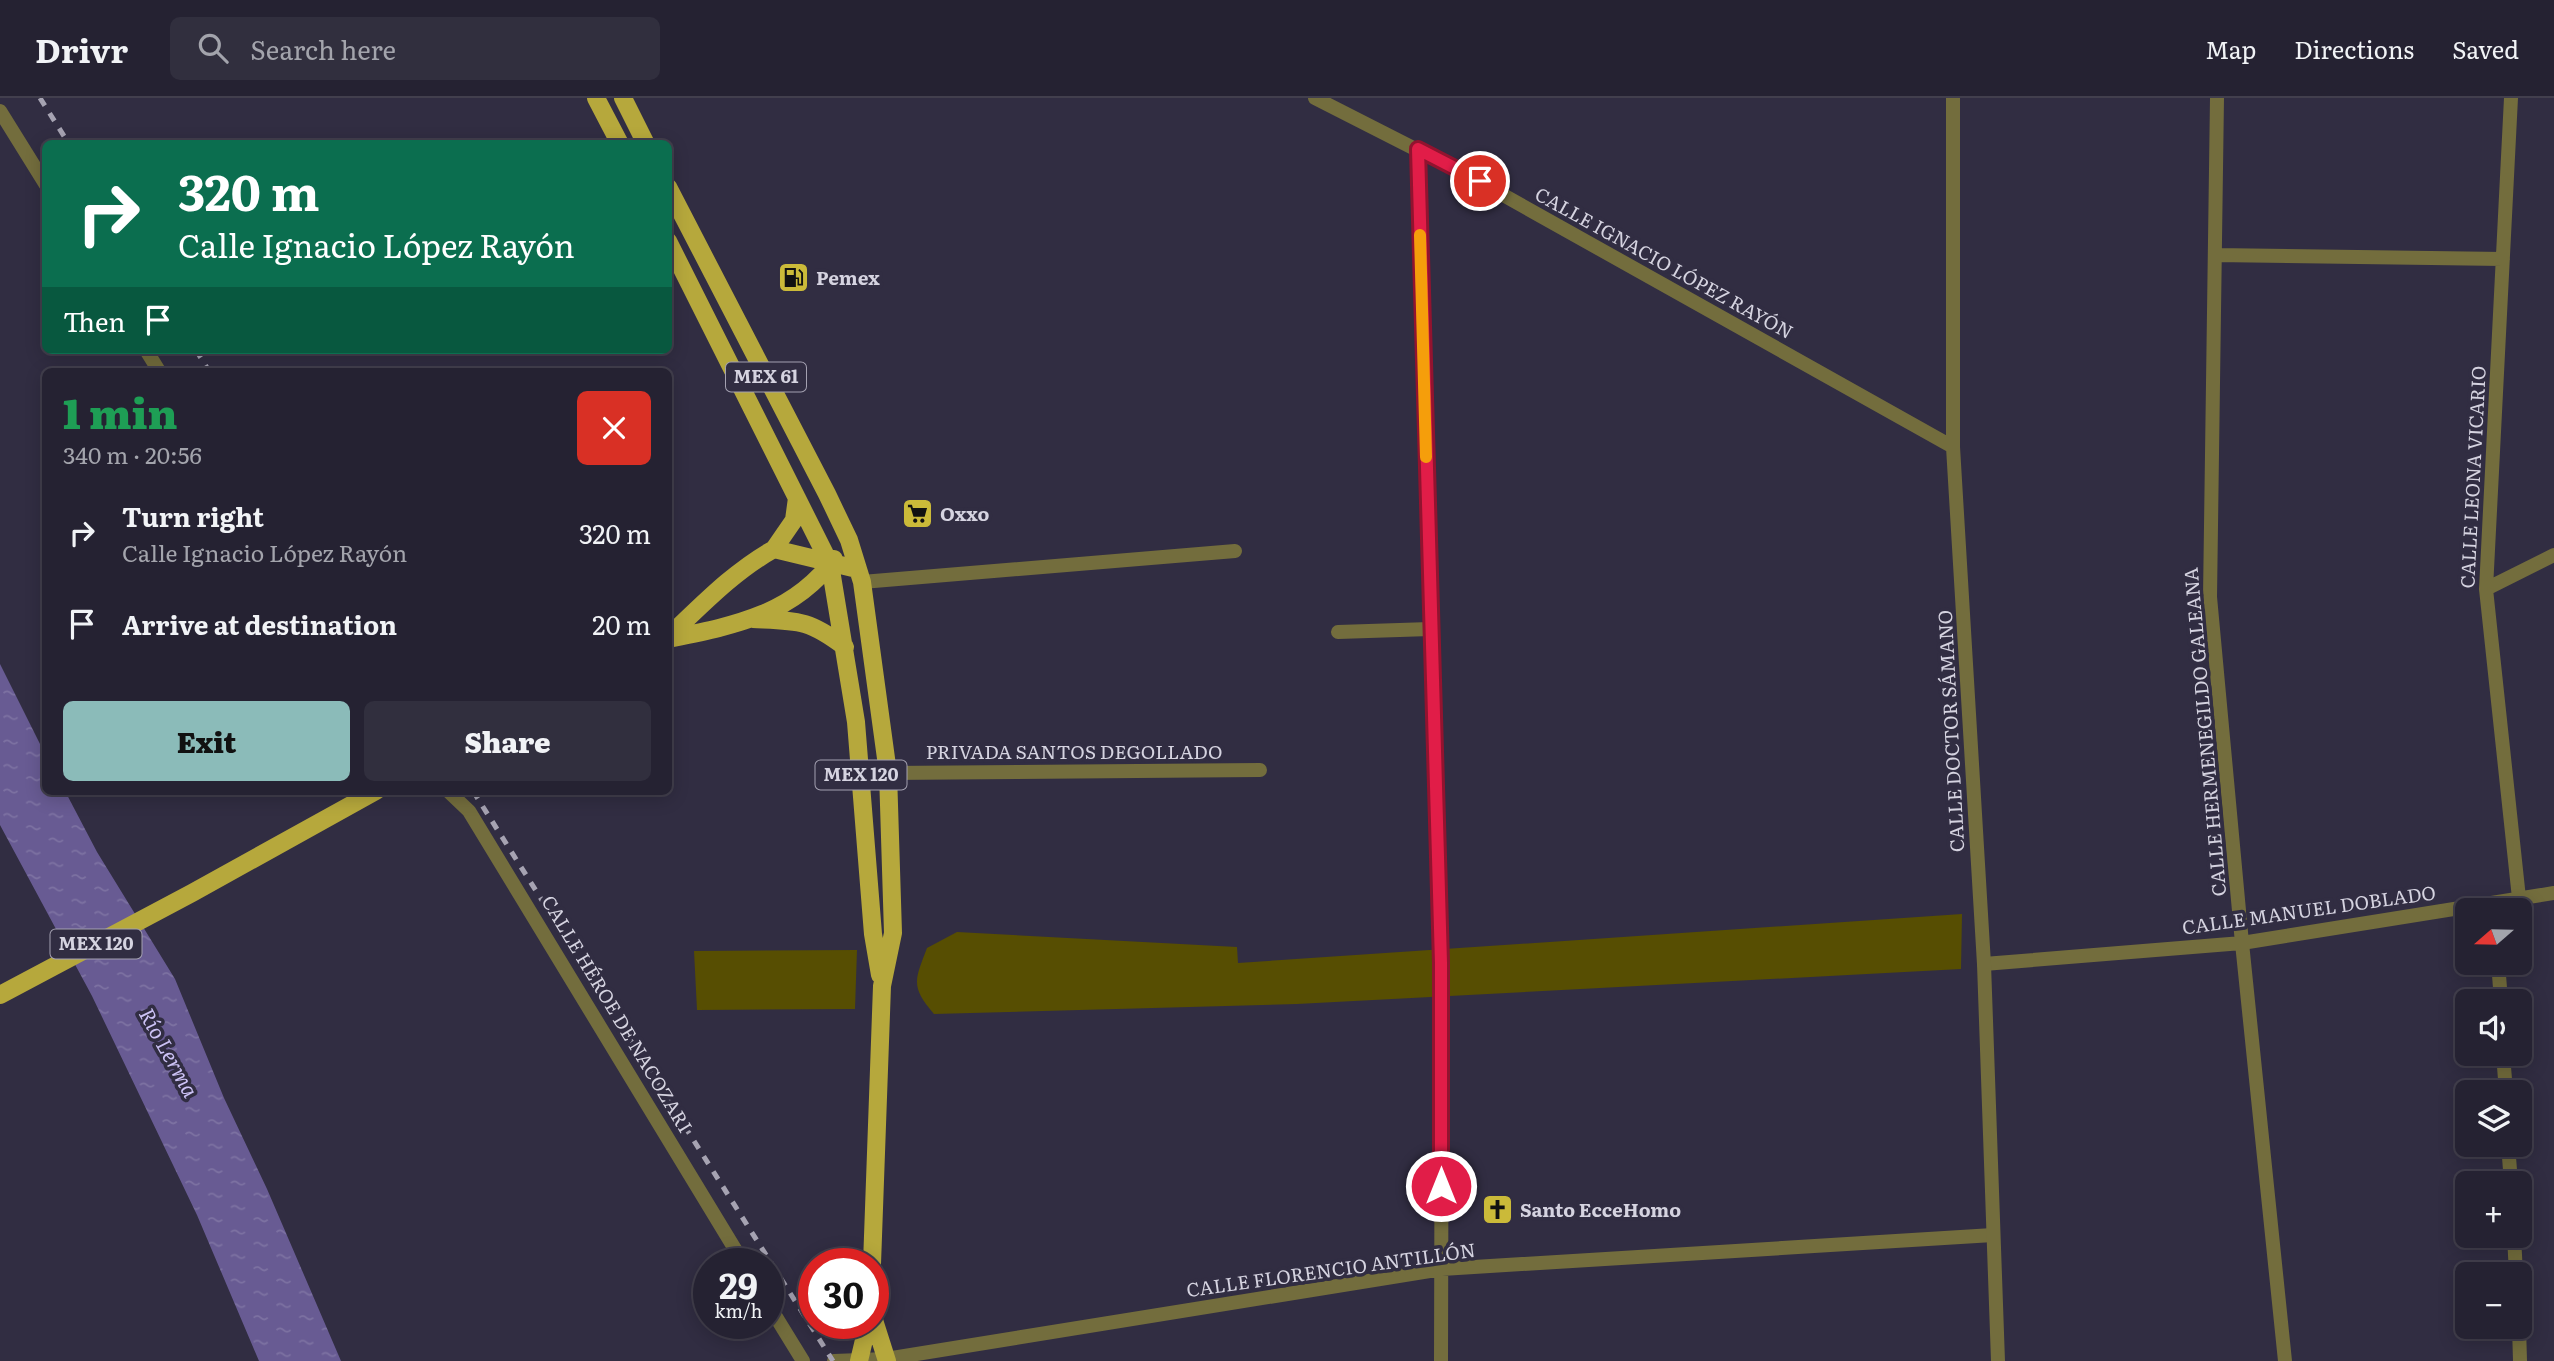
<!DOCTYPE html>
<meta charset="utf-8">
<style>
body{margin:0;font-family:Literata,serif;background:#312f3e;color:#f1f3f6;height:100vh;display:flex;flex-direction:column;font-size:26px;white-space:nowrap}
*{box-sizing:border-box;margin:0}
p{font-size:23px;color:#a3a4ac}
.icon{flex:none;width:38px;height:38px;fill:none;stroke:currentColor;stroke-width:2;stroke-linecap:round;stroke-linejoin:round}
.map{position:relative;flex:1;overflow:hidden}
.side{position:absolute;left:42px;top:270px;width:630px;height:427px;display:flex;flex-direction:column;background:#252232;border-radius:10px;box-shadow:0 4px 18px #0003,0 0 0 2px #423f4d}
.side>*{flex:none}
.banner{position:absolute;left:42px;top:42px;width:630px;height:214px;border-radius:10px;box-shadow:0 4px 18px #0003,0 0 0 2px #423f4d;background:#0b6e4f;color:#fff;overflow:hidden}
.needle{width:46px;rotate:250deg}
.tools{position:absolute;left:2455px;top:800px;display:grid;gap:14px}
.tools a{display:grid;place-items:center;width:77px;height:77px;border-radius:10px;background:#252232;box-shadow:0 4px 18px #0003,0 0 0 2px #423f4d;font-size:35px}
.speed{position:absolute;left:693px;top:1150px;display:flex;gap:14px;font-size:35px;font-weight:700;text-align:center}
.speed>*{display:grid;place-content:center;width:91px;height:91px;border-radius:50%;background:#252232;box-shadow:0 4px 18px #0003,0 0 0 2px #423f4d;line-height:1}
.speed small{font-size:18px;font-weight:400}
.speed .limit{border:10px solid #d22;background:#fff;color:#111}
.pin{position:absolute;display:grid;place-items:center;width:60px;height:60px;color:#fff;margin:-30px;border:4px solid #fff;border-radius:50%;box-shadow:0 2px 7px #0007}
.me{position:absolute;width:77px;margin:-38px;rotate:0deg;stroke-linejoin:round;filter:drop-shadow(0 0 5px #0008)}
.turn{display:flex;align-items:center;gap:24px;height:147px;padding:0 21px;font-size:32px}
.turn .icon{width:91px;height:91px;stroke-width:2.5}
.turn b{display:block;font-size:49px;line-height:60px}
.then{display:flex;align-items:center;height:66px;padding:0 21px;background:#0003;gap:14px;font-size:26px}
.round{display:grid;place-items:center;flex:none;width:74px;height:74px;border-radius:10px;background:#312f3e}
.head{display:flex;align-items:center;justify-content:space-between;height:119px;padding:0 21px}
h1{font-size:42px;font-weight:800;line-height:52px;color:#1e9e55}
.button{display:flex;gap:14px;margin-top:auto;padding:14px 21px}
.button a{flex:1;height:80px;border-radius:10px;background:#8bbbb9;color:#111;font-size:28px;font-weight:800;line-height:80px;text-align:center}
.button a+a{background:#312f3e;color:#f1f3f6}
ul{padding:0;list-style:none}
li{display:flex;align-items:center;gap:21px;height:91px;padding:0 21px}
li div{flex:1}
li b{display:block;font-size:26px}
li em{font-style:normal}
header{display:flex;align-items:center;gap:42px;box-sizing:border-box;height:98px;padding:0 35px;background:#252232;border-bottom:2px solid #423f4d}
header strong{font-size:33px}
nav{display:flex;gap:38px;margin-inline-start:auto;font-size:24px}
.search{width:490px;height:63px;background:#312f3e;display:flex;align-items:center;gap:18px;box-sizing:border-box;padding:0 24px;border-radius:10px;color:#a3a4ac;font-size:26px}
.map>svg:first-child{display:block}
.garden{fill:#574e02}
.water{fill:url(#water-ripples)}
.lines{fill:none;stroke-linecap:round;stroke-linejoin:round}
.minor{stroke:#736d3d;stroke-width:14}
.tertiary{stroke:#736d3d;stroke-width:14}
.primary{stroke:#b6a83c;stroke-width:18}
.rail{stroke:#a6a3b2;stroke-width:5;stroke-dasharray:9 9;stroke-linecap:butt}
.route-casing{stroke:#92132f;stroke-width:18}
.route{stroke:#e11d48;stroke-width:12}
.slow{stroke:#f59e0b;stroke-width:12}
.labels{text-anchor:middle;stroke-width:7;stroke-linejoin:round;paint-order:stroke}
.shield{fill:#312d42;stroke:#a4a1b1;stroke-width:2}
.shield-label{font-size:18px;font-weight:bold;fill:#d5d3e0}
.street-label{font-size:19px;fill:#d5d3e0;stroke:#312d42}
.poi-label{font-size:19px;font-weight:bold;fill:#d5d3e0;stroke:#312d42;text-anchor:start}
.water-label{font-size:21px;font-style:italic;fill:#ccc2f5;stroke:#312d42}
</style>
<header>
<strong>Drivr</strong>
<div class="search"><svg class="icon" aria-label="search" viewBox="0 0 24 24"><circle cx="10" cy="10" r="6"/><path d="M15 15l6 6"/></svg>Search here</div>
<nav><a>Map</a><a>Directions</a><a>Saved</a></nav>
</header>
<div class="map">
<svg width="2554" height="1263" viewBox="0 0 2554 1263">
<defs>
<pattern id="water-ripples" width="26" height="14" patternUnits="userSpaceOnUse" patternTransform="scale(1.75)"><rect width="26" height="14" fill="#685b93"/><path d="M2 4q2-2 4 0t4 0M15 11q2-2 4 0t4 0" fill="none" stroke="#7d72a2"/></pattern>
</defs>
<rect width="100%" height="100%" fill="#312d42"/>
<path class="garden" d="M 1962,816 L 1961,871 L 1297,906 L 934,916 C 910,888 915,882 927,850 L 957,834 L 1237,849 L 1238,865 Z
M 857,852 L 855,911 L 697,912 L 694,853 Z"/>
<path class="water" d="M 0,566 L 45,656 L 46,693 L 65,693 L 97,754 L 175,881 L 224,1000 L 267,1091 L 341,1263 L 259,1263 L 197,1117 L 92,898 L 0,727 Z"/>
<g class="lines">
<path class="minor" d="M 2217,0 L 2210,499 L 2242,845 L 2285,1263
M 2511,0 L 2486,491 L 2519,800
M 0,13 L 46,87
M 1418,51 L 1442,865 L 1441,1263
M 2215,157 L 2503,161
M 146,252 L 159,273
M 862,484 L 1235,453
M 2486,491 L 2554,457
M 1338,534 L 1430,531
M 888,675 L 1260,672
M 448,693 L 469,713 L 744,1166
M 2498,864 L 2501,903
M 1984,866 L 2242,845 L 2554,795
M 2503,956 L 2506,994
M 2508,1046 L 2511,1085
M 2514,1138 L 2516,1176
M 768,1206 L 803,1263
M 2519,1228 L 2520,1263
M 834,1263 L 886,1261 L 1442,1171 L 1993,1137"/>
<path class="tertiary" d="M 1315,0 L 1480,84 L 1953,349
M 1953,0 L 1953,349 L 1984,866 L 1998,1263"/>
<path class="primary" d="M 596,0 L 620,46
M 623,0 L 646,46
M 668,89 L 827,396 L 849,442 L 862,484 L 888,675 L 893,835 L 882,888 L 872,1166
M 668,143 L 830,466 L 856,624 L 873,836 L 880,877
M 774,451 L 794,422 L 797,400
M 753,521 C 798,523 808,521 845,549
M 668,539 C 702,507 733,474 774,451 L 857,471
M 668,541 C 732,528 793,517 834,461
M 0,897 L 192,795 L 376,693
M 873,1219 L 887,1263
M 859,1263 L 868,1225"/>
<path class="rail" d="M 40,0 L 69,46
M 196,252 L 209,273
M 473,693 L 833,1263"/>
</g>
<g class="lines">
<defs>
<path id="route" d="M 1441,1088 L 1441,865 L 1418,51 L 1480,83"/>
</defs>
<use href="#route" class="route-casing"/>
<use href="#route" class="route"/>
<path class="slow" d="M 1420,137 L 1426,359"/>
</g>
<defs>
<symbol id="fuel-square" viewBox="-11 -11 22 22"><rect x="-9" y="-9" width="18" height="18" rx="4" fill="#cbba39" stroke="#312d42"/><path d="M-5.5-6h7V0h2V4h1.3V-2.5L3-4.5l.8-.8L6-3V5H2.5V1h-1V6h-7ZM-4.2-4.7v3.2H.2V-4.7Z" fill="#111"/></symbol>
<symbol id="supermarket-square" viewBox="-11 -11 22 22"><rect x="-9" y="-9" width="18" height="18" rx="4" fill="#cbba39" stroke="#312d42"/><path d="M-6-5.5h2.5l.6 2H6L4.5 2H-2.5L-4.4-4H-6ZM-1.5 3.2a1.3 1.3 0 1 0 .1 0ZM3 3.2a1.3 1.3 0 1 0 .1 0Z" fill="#111"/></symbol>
<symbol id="church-square" viewBox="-11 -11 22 22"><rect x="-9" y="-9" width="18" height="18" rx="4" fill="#cbba39" stroke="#312d42"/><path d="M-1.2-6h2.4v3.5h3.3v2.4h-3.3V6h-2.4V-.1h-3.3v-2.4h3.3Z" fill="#111"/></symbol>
</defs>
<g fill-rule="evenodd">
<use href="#fuel-square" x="776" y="162" width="35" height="35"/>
<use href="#supermarket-square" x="900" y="398" width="35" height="35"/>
<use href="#church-square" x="1480" y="1094" width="35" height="35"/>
</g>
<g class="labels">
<g class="shield">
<rect x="726" y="264.5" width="80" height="29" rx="5"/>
<rect x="815.5" y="662.5" width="91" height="29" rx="5"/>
<rect x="50.5" y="831.5" width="91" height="29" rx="5"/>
</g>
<g class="shield-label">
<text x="766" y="285">MEX 61</text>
<text x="861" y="683">MEX 120</text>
<text x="96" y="852">MEX 120</text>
</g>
<g class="street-label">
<text transform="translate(1664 165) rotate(29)" y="7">CALLE IGNACIO LÓPEZ RAYÓN</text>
<text transform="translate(2473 379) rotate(-87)" y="7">CALLE LEONA VICARIO</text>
<text transform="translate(1951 633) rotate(-93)" y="7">CALLE DOCTOR SÁMANO</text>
<text transform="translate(2205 634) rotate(-95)" y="7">CALLE HERMENEGILDO GALEANA</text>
<text x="1074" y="661">PRIVADA SANTOS DEGOLLADO</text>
<text transform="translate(2309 812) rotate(-8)" y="7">CALLE MANUEL DOBLADO</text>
<text transform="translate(617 916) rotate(59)" y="7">CALLE HÉROE DE NACOZARI</text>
<text transform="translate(1331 1172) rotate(-8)" y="7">CALLE FLORENCIO ANTILLÓN</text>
</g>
<g class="poi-label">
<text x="816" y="187">Pemex</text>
<text x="940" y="423">Oxxo</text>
<text x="1520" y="1119">Santo EcceHomo</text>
</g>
<g class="water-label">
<text transform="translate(168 955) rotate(61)" y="7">Río Lerma</text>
</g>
</g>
</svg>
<div class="tools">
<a><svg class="needle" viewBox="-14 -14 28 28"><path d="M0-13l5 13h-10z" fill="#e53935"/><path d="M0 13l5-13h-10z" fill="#a3a4ac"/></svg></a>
<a><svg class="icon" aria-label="sound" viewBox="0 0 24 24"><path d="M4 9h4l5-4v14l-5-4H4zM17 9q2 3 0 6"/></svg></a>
<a><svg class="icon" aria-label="layers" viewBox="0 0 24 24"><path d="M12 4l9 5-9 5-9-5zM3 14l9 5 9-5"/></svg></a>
<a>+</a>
<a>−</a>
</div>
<div class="speed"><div>29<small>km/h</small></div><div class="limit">30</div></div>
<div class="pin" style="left:1480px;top:83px;background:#d93025"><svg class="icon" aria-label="arrive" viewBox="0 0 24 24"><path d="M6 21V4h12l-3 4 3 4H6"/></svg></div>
<svg class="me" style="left:1441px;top:1088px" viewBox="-20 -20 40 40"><circle r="17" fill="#e11d48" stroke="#fff" stroke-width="3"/><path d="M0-11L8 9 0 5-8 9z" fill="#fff"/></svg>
<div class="banner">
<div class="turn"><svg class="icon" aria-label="right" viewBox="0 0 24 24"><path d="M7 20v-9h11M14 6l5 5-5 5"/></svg><div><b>320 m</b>Calle Ignacio López Rayón</div></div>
<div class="then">Then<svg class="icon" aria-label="arrive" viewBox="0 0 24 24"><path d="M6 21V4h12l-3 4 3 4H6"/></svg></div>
</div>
<section class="side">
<div class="head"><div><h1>1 min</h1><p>340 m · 20:56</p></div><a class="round" style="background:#d93025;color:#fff"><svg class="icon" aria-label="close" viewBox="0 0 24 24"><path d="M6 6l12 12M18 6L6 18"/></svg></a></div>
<ul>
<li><svg class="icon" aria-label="right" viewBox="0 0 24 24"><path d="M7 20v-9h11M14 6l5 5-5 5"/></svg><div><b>Turn right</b><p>Calle Ignacio López Rayón</p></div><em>320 m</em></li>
<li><svg class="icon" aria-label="arrive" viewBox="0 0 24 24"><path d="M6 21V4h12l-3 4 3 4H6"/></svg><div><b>Arrive at destination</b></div><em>20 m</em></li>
</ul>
<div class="button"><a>Exit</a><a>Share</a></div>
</section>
</div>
